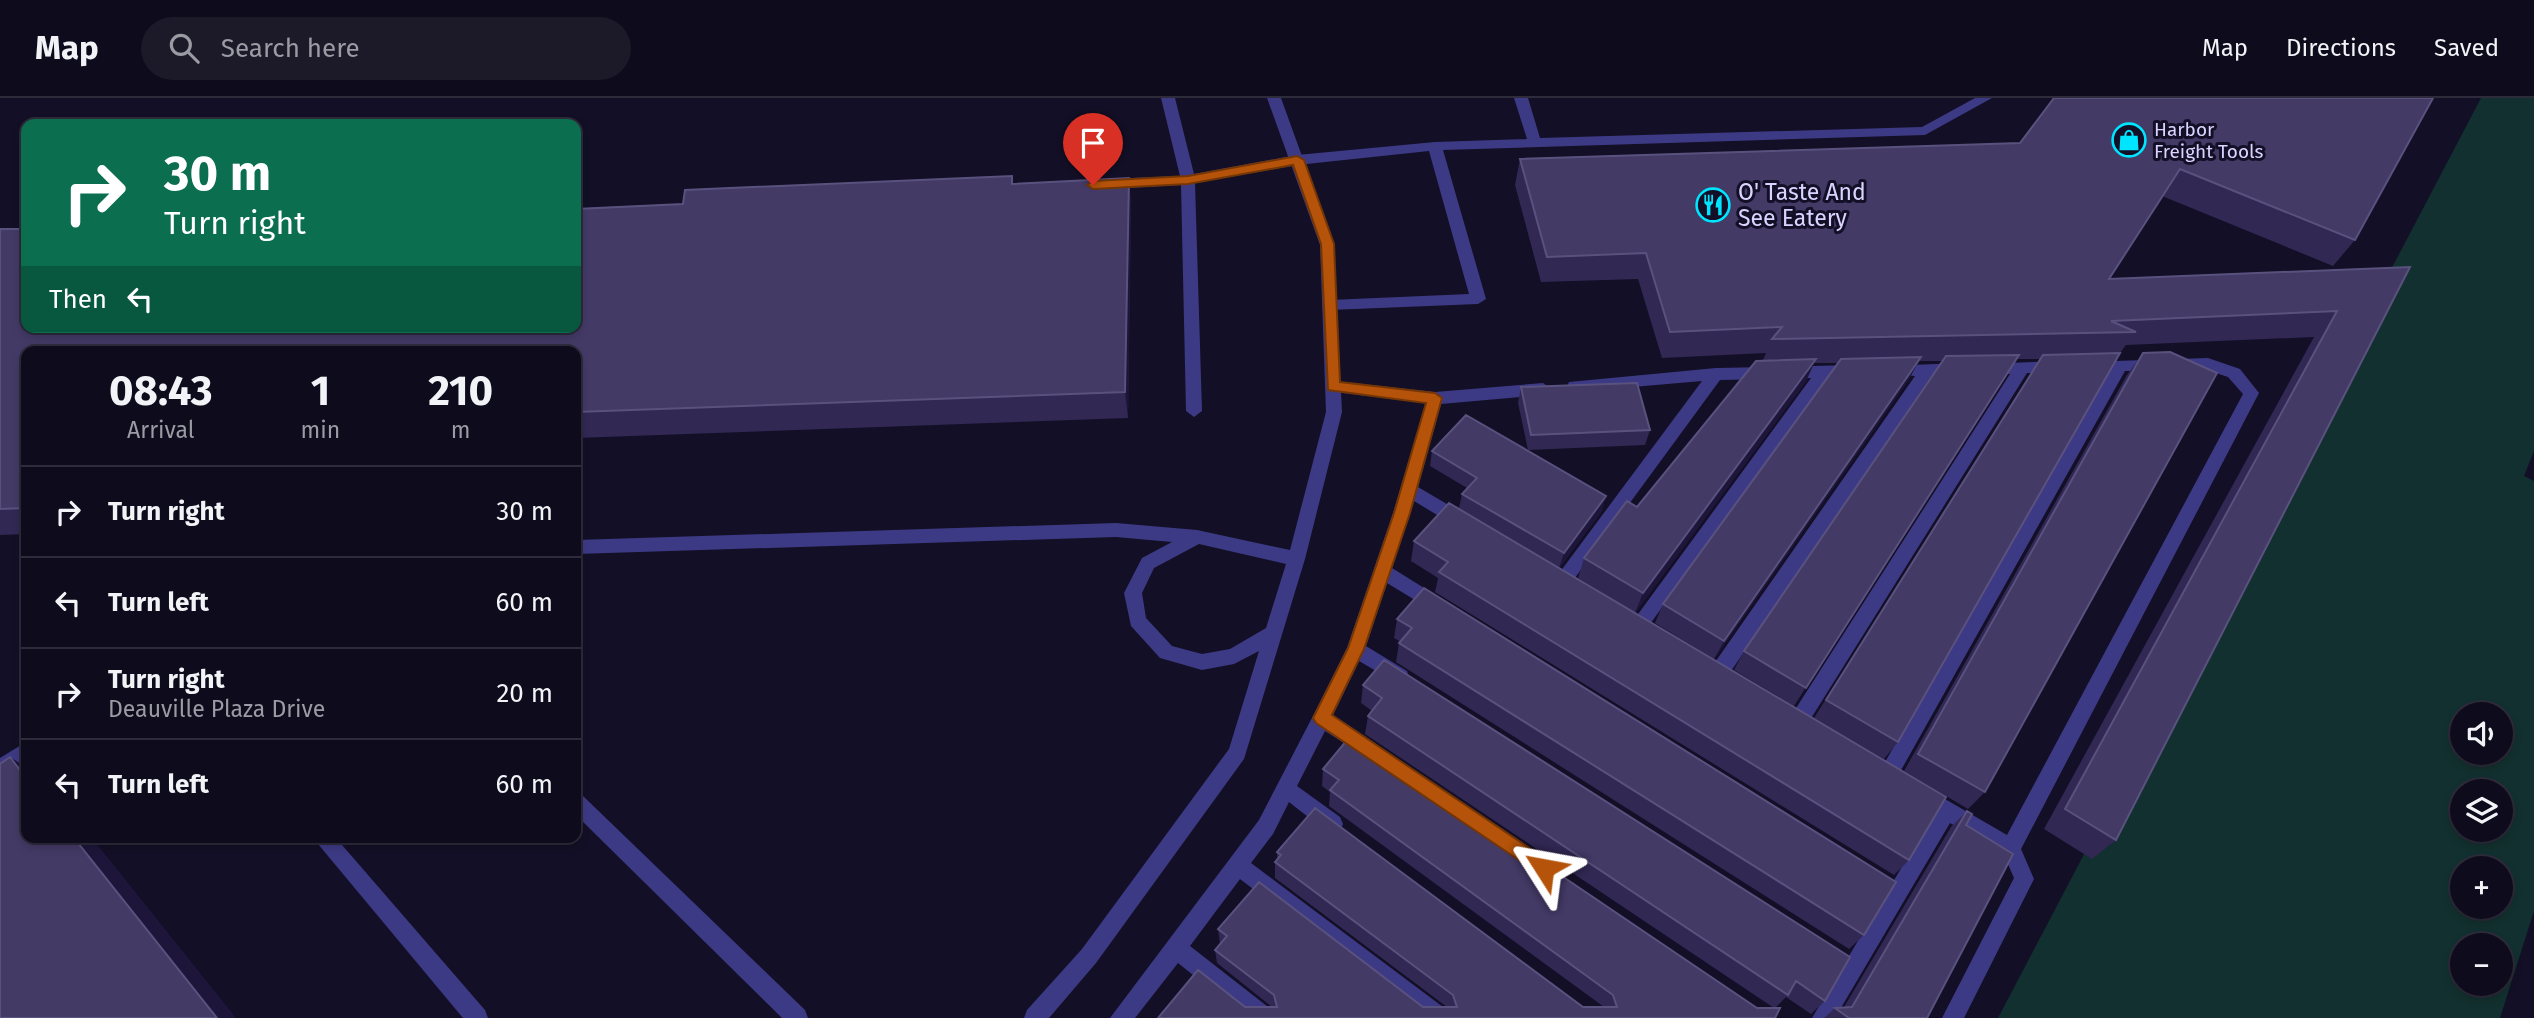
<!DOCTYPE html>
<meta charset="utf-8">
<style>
body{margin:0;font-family:"Fira Sans",sans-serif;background:#1c1929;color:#f1f3f6;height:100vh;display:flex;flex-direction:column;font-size:26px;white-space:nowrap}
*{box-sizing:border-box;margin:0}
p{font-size:23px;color:#9b9ba3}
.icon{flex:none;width:38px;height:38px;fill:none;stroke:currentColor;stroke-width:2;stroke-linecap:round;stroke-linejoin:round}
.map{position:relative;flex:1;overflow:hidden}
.side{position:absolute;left:21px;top:248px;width:560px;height:497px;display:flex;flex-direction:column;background:#0e0b1c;border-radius:14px;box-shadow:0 4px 10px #0003,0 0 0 2px #2e2b3b}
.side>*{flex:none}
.hud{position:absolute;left:21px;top:21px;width:560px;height:214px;border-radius:14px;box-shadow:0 4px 10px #0003,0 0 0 2px #2e2b3b;background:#0b6e4f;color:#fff;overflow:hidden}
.controls{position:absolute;left:2450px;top:604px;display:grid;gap:14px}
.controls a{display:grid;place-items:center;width:63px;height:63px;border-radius:50%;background:#0e0b1c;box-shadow:0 4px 10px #0003,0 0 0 2px #2e2b3b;font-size:35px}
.pin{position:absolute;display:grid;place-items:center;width:60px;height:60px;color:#fff;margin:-72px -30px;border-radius:50% 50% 50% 0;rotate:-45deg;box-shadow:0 0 7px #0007}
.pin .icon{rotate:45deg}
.me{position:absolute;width:77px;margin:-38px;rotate:304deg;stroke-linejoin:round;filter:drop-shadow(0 0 5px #0008)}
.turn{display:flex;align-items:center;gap:24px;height:147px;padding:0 28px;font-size:32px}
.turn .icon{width:91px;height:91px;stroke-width:2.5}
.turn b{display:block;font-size:49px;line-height:60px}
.then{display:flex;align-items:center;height:66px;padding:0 28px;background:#0003;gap:14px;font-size:26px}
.eta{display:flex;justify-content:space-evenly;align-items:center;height:119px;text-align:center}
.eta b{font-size:42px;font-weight:700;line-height:49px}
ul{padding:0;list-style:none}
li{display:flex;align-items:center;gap:21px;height:91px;padding:0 28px;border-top:2px solid #2e2b3b}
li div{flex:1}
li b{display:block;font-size:26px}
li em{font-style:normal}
header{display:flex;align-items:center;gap:42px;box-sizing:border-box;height:98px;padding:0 35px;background:#0e0b1c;border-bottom:2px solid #2e2b3b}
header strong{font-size:33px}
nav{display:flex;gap:38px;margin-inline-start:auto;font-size:24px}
.search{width:490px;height:63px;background:#1c1929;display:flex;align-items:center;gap:18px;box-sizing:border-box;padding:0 24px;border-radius:38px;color:#9b9ba3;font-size:26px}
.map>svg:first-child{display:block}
.green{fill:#12302f;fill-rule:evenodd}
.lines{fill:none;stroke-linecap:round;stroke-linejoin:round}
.lane{fill:#3d3a85;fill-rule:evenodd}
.street{fill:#3d3a85;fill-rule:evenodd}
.wall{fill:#312854}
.shaded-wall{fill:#1d163a}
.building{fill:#433a66;stroke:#5a527e;stroke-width:2}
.route{fill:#b45309;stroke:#753606;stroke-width:2}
.labels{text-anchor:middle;stroke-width:6;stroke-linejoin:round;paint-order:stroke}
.far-poi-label{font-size:19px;fill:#d9d4ff;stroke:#130f26;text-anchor:start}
.poi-label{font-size:23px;fill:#d9d4ff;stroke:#130f26;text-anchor:start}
</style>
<header>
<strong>Map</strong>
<div class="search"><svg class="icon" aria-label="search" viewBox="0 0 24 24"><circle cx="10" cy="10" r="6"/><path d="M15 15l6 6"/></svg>Search here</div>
<nav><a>Map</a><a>Directions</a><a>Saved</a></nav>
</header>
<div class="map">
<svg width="2534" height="920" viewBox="0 0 2534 920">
<rect width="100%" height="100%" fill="#130f26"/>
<path class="green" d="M 2481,0 L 2534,0 L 2534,353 L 2524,378 L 2534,383 L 2534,813 L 2500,920 L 1998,920 ZM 2462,616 L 2501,616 L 2501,654 L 2462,654 ZM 2462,693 L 2501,693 L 2501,732 L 2462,732 ZM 2462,770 L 2501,770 L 2501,808 L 2462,808 ZM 2462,847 L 2501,847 L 2501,886 L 2462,886 Z"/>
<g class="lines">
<path class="lane" d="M 1161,0 L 1175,0 L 1194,76 L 1297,57 L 1435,44 L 1527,41 L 1514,0 L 1528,0 L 1540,40 L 1922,29 L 1975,0 L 1992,0 L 1925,37 L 1443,52 L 1486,201 L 1478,206 L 1330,212 L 1322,207 L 1330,202 L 1469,196 L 1429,53 L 1297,67 L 1195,85 L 1202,313 L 1194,319 L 1186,313 L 1181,87 L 1107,91 L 1100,86 L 1107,81 L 1180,78 Z
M 2208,260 L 2240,271 L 2259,295 L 2021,751 L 2034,781 L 1964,920 L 1942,920 L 2014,780 L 2004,757 L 1950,725 L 1835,920 L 1812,920 L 1934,715 L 1928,707 L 1931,701 L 1938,698 L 1945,701 L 2007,737 L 2243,296 L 2228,279 L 2207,272 L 2125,273 L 1895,683 L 1888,686 L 1881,683 L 1878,677 L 1881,671 L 2109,274 L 2084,272 L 2082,268 L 2084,264 Z
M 2059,263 L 2065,265 L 2067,269 L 2065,273 L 2027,275 L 1805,630 L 1798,632 L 1791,630 L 1789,624 L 1791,618 L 2010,276 L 1983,274 L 1981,270 L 1983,266 Z
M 1961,265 L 1967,267 L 1969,271 L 1967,275 L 1932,277 L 1725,582 L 1718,584 L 1711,582 L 1709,576 L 1711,570 L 1915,278 L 1885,276 L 1883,272 L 1885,268 Z
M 1856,267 L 1862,269 L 1864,273 L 1862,277 L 1829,279 L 1645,533 L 1639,536 L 1633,533 L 1630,528 L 1633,523 L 1811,280 L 1720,282 L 1569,488 L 1563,490 L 1557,488 L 1554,483 L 1557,478 L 1702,283 L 1575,294 L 1567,288 L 1569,284 L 1716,270 Z
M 1333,283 L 1435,294 L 1543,285 L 1551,291 L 1543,297 L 1441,306 L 1418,389 L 1469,419 L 1472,424 L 1469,429 L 1457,429 L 1414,403 L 1392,470 L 1445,503 L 1448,508 L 1445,513 L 1439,516 L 1433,513 L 1387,485 L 1366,548 L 1407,573 L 1409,579 L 1407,585 L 1400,587 L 1359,563 L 1333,617 L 1375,645 L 1378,651 L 1375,657 L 1368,660 L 1325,633 L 1297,688 L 1340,719 L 1343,726 L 1340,733 L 1333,735 L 1326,733 L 1289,704 L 1273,736 L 1251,765 L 1447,912 L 1450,920 L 1421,920 L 1240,781 L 1190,848 L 1272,912 L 1275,920 L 1247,920 L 1178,865 L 1135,920 L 1110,920 L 1259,722 L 1315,614 L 1347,550 L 1393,415 L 1426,305 L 1327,293 L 1325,289 L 1327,285 Z
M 1334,308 L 1342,314 L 1305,461 L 1244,661 L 1096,865 L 1049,920 L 1024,920 L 1027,912 L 1082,851 L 1229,651 L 1259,553 L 1234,566 L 1202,572 L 1160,560 L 1131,528 L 1124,495 L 1142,460 L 1172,444 L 1116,439 L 576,456 L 576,442 L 1116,425 L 1197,432 L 1290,452 L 1326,314 ZM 1199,446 L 1286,466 L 1266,530 L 1230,551 L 1202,556 L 1172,548 L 1146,520 L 1142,495 L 1154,470 Z
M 26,644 L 26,664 L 0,680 L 0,660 Z
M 576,695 L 583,698 L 805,912 L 808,920 L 782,920 L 576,717 Z
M 313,740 L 336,740 L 485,912 L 488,920 L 463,920 Z"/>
<path class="street" d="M 1267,0 L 1281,0 L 1334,147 L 1342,314 L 1334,320 L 1326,314 L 1320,147 Z"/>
</g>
<path class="wall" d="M 2054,0 L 2355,142 L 2333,168 L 2162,98 L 2109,181 L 2410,169 L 2116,742 L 2092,761 L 2044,731 L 2314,239 L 2126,247 L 2120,255 L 1898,644 L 1884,661 L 1814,620 L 2040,261 L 2016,261 L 1794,608 L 1734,572 L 1744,553 L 1943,263 L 1919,263 L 1909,281 L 1714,561 L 1655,525 L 1663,506 L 1838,265 L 1814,265 L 1806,283 L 1635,515 L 1578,480 L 1584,460 L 1637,409 L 1763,262 L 1766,255 L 1662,260 L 1638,181 L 1541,184 L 1515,87 L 1520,61 L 2020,45 Z
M 1129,80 L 1131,107 L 1128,320 L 576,340 L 576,254 L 26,254 L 26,436 L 0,437 L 0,131 L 26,229 L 683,106 Z
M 2143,255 L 1985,694 L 1968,711 L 1904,673 L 2127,277 Z
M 1521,289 L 1650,332 L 1645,347 L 1528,352 L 1518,305 Z
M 1432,353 L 1602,413 L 1559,470 L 1459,410 L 1462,396 L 1467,390 L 1430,368 Z
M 1449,405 L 1909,762 L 1894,777 L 1435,494 L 1438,480 L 1411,463 L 1414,443 Z
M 1397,521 L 1864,837 L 1849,851 L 1396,564 L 1399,545 L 1401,544 L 1394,540 Z
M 1384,562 L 1850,859 L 1825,903 L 1811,916 L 1786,899 L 1775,910 L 1780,910 L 1775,920 L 1158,920 L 1198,872 L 1245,909 L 1272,909 L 1217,865 L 1215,852 L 1220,846 L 1218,831 L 1259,784 L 1423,909 L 1447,909 L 1275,780 L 1275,764 L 1277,762 L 1277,754 L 1315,710 L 1583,909 L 1604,909 L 1329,708 L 1330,694 L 1322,688 L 1323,671 L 1352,636 L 1757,910 L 1774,910 L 1365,636 L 1368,618 L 1372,613 L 1361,605 L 1363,587 Z
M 1967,713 L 1966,727 L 1927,920 L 1824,920 L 1835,910 L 1844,909 L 1951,729 Z"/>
<path class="shaded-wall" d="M 1129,80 L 1131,107 L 1128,320 L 1125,294 Z
M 1921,259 L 1909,281 L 1714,561 L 1724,543 Z
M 1816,261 L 1806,283 L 1635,515 L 1643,495 Z
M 1606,398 L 1602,413 L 1559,470 L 1564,455 Z
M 10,659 L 26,669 L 26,680 Z
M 74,740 L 92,740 L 236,920 L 217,920 Z"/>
<path class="building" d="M 2054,0 L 2433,0 L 2355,142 L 2180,71 L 2109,181 L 2410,169 L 2116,742 L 2065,711 L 2337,213 L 2111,223 L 2136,234 L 1772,241 L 1782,229 L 1670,234 L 1646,155 L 1547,159 L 1520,61 L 2020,45 Z
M 1012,78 L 1012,86 L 1129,80 L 1125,294 L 576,314 L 576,254 L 26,254 L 26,410 L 0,411 L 0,131 L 26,131 L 26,229 L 576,229 L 576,111 L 683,106 L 685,92 Z
M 2170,254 L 2217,275 L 1985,694 L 1918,656 L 2143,255 Z
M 2120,255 L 1898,644 L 1826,602 L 2043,257 Z
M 2019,257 L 1806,590 L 1744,553 L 1946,258 Z
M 1921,259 L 1724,543 L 1663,506 L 1841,261 Z
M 1816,261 L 1643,495 L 1584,460 L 1627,403 L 1637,409 L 1756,263 Z
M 1637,285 L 1650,332 L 1531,337 L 1521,289 Z
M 1466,317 L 1606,398 L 1564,455 L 1462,396 L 1477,380 L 1432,353 Z
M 1449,405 L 1946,699 L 1909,762 L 1439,474 L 1448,464 L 1414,443 Z
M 1424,490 L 1896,784 L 1864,837 L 1399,545 L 1412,530 L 1397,521 Z
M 1384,562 L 1850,859 L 1825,903 L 1796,883 L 1788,897 L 1368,618 L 1382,600 L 1363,587 Z
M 1352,636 L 1757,910 L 1780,910 L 1775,920 L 1158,920 L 1198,872 L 1245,909 L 1277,909 L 1274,897 L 1215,852 L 1227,838 L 1218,831 L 1259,784 L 1423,909 L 1457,909 L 1453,897 L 1275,764 L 1281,757 L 1277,754 L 1315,710 L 1583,909 L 1617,909 L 1613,897 L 1330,692 L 1339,682 L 1323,671 Z
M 10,659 L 26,680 L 26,740 L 74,740 L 217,920 L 0,920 L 0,666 Z
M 1967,713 L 1972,716 L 1966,727 L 2013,756 L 1927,920 L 1849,920 L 1835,910 L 1852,909 Z"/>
<path class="route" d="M 1297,58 L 1304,62 L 1334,146 L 1340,284 L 1435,295 L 1442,300 L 1410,415 L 1364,551 L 1332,617 L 1550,764 L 1553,770 L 1550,776 L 1544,779 L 1316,625 L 1313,620 L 1348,550 L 1394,415 L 1426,305 L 1328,292 L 1321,146 L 1293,67 L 1188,86 L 1093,91 L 1087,87 L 1093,83 L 1188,78 Z"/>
<defs>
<symbol id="shop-ring" viewBox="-11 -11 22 22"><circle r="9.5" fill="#130f26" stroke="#00e5ff" stroke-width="1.5"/><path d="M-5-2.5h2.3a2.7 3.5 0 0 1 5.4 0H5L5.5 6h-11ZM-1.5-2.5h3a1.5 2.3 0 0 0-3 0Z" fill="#00e5ff"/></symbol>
<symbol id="restaurant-ring" viewBox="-11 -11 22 22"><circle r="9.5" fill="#130f26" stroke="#00e5ff" stroke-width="1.5"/><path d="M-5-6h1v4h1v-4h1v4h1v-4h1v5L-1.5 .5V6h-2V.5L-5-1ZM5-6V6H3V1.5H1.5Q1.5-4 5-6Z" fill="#00e5ff"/></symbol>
</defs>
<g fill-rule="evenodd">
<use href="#shop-ring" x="2110" y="23" width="38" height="38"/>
<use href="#restaurant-ring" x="1694" y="88" width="38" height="38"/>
</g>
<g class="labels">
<g class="far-poi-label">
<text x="2154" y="38">Harbor<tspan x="2154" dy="22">Freight Tools</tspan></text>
</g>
<g class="poi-label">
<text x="1738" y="102">O' Taste And<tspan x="1738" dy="26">See Eatery</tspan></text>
</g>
</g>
</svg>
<div class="controls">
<a><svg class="icon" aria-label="sound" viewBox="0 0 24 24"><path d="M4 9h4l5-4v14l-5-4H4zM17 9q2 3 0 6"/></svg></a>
<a><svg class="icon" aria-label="layers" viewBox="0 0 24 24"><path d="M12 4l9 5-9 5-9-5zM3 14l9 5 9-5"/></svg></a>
<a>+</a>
<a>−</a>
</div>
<div class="pin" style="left:1093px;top:87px;background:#d93025"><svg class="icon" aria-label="arrive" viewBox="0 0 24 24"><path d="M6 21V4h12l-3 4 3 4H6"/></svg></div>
<svg class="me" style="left:1544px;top:770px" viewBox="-20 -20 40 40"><path d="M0-17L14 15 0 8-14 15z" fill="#b45309" stroke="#fff" stroke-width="4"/></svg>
<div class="hud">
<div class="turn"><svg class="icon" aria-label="right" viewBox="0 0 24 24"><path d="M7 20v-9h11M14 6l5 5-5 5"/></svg><div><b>30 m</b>Turn right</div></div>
<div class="then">Then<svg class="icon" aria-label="left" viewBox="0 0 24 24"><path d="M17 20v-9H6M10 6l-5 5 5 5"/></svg></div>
</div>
<section class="side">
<div class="eta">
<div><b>08:43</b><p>Arrival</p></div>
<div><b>1</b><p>min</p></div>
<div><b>210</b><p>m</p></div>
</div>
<ul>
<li><svg class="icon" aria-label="right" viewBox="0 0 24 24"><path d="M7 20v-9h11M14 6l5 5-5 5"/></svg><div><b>Turn right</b></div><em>30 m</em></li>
<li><svg class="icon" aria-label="left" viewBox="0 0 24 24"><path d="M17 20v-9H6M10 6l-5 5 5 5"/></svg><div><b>Turn left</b></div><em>60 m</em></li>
<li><svg class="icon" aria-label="right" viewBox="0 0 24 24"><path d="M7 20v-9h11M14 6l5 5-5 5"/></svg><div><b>Turn right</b><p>Deauville Plaza Drive</p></div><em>20 m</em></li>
<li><svg class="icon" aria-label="left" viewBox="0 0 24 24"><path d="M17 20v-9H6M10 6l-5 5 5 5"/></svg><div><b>Turn left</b></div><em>60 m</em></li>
</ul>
</section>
</div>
